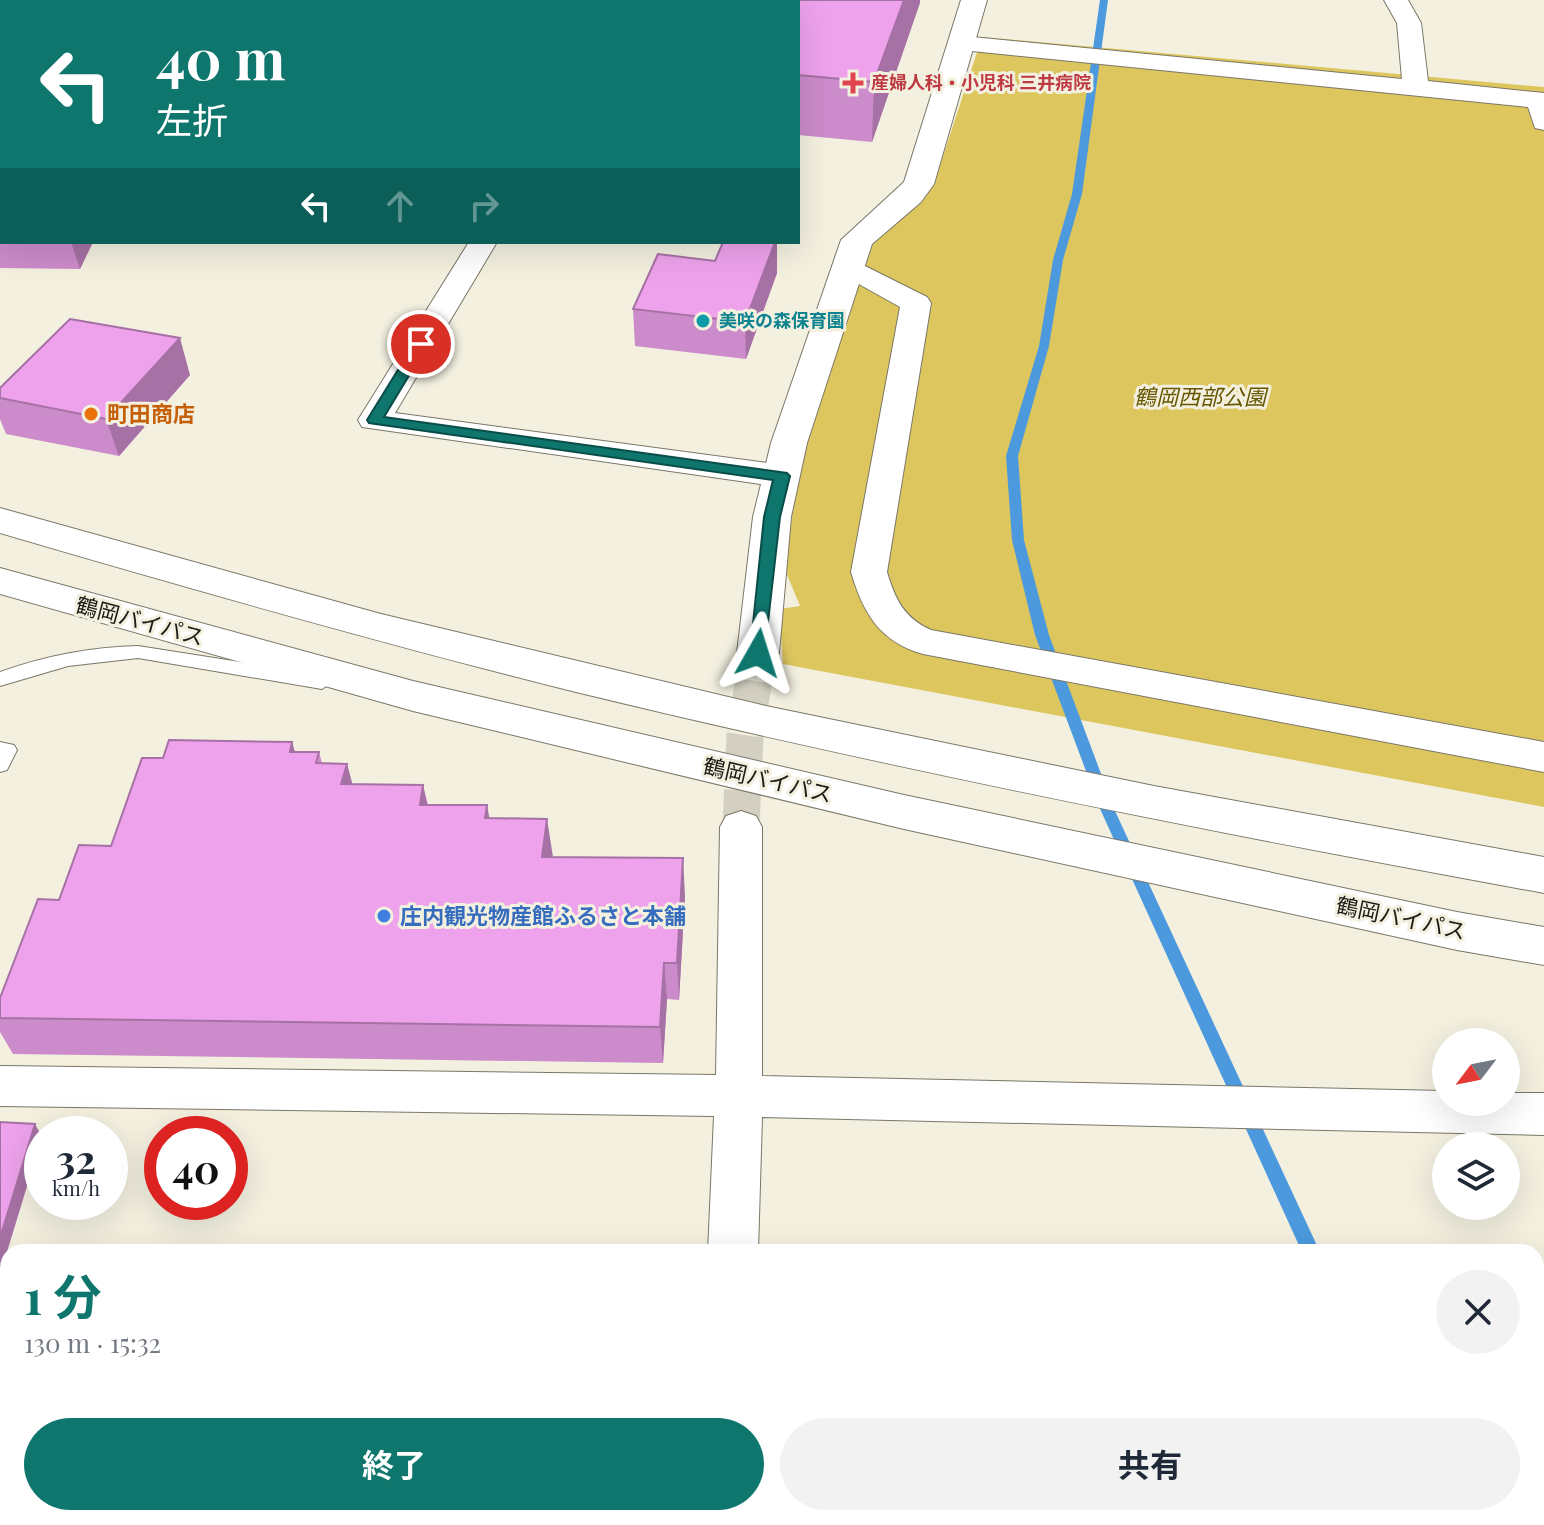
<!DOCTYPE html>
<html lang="ja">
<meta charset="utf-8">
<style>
body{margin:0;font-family:"Playfair Display","Noto Sans JP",serif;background:#f2f2f3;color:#1f2937;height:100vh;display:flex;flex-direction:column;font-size:30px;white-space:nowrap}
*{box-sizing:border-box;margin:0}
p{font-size:26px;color:#747a83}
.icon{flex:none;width:44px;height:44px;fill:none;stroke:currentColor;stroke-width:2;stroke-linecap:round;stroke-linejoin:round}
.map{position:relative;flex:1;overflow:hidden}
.details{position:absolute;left:0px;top:1244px;width:1544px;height:282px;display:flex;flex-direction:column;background:#fff;border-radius:24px 24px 0 0;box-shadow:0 8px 32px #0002}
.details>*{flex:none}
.guide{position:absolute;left:0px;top:0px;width:800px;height:244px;box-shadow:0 8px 32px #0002;background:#0f766e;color:#fff;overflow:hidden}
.needle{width:52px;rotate:238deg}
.buttons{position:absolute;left:1432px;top:1028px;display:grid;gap:16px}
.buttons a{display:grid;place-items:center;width:88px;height:88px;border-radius:50%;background:#fff;box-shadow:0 8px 32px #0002;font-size:40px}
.speed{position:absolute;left:24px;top:1116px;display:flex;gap:16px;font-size:40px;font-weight:700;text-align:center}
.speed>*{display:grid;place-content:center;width:104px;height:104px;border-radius:50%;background:#fff;box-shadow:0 8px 32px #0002;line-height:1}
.speed small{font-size:20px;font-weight:400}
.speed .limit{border:12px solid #d22;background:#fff;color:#111}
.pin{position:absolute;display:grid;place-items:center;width:68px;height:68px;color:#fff;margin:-34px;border:4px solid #fff;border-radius:50%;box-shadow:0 2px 8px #0007}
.me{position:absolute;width:88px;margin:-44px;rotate:6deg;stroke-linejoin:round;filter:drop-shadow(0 0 6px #0008)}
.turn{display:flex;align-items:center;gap:28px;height:168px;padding:0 24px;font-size:36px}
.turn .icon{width:104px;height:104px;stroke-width:2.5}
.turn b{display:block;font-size:56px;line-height:68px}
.lanes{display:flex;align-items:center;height:76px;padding:0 24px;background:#0003;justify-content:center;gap:40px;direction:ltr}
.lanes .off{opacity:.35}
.round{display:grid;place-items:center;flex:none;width:84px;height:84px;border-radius:42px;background:#f2f2f3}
.head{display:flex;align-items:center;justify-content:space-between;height:136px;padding:0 24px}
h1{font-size:48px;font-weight:700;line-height:60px;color:#0f766e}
.button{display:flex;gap:16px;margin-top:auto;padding:16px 24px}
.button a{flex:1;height:92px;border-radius:48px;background:#0f766e;color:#fff;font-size:32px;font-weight:700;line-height:92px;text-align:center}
.button a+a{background:#f2f2f3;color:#1f2937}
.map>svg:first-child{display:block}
.green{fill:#ddc65e}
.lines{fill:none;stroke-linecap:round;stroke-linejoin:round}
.stream{fill:#4c99de;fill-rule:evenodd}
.minor-tunnel{stroke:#d3d0c2;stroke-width:37;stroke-dasharray:37 18;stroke-linecap:butt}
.service-casing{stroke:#7a7768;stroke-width:2}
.minor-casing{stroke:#7a7768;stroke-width:2}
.tertiary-casing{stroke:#7a7768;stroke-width:2}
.trunk-casing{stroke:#7a7768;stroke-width:2}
.service{fill:#fff;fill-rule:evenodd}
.minor{fill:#fff;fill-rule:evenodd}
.tertiary{fill:#fff;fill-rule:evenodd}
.trunk{fill:#fff;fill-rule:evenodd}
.wall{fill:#cc8bca}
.shaded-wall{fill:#a671a4}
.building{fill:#eda2eb;stroke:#a671a4;stroke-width:2}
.route{fill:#0f766e;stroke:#0a4d48;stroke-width:2}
.health-dot{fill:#e0444e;stroke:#f3f0e0;stroke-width:3}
.culture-dot{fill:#0f9aa8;stroke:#f3f0e0;stroke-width:3}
.food-dot{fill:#e8710a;stroke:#f3f0e0;stroke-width:3}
.shop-dot{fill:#3f7fe0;stroke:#f3f0e0;stroke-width:3}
.labels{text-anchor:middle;stroke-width:6;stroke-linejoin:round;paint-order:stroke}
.far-health-label{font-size:18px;font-weight:bold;fill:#be3a42;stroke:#f3f0e0;text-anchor:start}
.far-culture-label{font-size:18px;font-weight:bold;fill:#0d838f;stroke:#f3f0e0;text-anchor:start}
.park-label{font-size:22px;font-style:italic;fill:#675700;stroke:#f3f0e0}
.food-label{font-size:22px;font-weight:bold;fill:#c56008;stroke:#f3f0e0;text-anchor:start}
.street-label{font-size:22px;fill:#1c1b15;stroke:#f3f0e0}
.shop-label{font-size:22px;font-weight:bold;fill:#366cbe;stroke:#f3f0e0;text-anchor:start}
</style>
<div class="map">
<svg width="1544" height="1525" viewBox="0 0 1544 1525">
<rect width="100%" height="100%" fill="#f3f0e0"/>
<path class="green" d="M 982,37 L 1544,87 L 1544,807 L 783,664 L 779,609 L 800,606 L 783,565 L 806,443 L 869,236 L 933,187 Z"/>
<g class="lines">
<path class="stream" d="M 1100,0 L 1108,0 L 1082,194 L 1063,260 L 1049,346 L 1018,456 L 1024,540 L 1049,635 L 1115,811 L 1320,1252 L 1302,1252 L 1101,811 L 1035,635 L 1012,540 L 1006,456 L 1039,346 L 1053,260 L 1072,194 Z
M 1424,1518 L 1444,1518 L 1447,1525 L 1427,1525 Z"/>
<path class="minor-tunnel" d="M 741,827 L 745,736 L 758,653"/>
<defs>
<path id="service" d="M 138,646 L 322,675 L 332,682 L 322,689 L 138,658 L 68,666 L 0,686 L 0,672 C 45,656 90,647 138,646 Z
M 0,742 L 14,745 L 17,750 L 7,770 L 0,772 Z"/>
<path id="minor" d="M 385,0 L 410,0 L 384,2 Z
M 620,0 L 644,0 L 619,2 Z
M 1384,0 L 1408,0 L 1421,23 L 1428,81 L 1544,93 L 1544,130 L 1535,128 L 1528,107 L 962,50 L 953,48 L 950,43 L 953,38 L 962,36 L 1402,79 L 1397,23 Z
M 0,106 L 2,106 L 2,122 L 0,122 Z
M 469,242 L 497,242 L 395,413 L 782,465 L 794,469 L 799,476 L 794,483 L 782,487 L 362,427 L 358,420 Z
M 849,258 L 927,297 L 931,303 L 887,572 C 895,599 904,618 931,630 L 1544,742 L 1544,772 L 923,654 C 880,642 863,613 851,572 L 900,307 L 839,273 L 834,267 L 839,261 Z
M 741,811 L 756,816 L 762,827 L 762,1076 L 1446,1091 L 1446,1102 L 1506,1102 L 1506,1093 L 1544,1093 L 1544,1135 L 762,1117 L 758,1252 L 708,1252 L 714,1116 L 0,1106 L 0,1066 L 716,1075 L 720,827 L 726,816 Z
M 695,1518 L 751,1518 L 751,1525 L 695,1525 Z"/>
<path id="tertiary" d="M 961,0 L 987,0 L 934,184 L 921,202 L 872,244 L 807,443 L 791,517 L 779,653 L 773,663 L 758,667 L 743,663 L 737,653 L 753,517 L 771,443 L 841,240 L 904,182 Z"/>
<path id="trunk" d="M 0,508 L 381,614 L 766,706 L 1154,786 L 1544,857 L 1544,893 C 1220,834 897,770 576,692 C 383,644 191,589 0,533 Z
M 0,568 L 413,681 L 904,795 L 1457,912 L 1544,927 L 1544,965 L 1457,950 L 904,829 L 413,711 L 0,594 Z"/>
</defs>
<use href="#service" class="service-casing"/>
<use href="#minor" class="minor-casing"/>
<use href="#tertiary" class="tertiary-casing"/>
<use href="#trunk" class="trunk-casing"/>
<use href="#service" class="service"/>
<use href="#minor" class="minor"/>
<use href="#tertiary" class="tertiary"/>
<use href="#trunk" class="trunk"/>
</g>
<path class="wall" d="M 0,0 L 2,2 L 2,89 L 0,89 Z
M 709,0 L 920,0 L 872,142 L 798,135 L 798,2 Z
M 0,138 L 2,138 L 2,242 L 93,242 L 80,269 L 0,268 Z
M 777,273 L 746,359 L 635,346 L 633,309 Z
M 190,375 L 119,456 L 6,434 L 0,419 L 0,388 Z
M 292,742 L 295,752 L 319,752 L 322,763 L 347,764 L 352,784 L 423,785 L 428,805 L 489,818 L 553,857 L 685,896 L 679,1000 L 667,999 L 663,1063 L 13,1054 L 0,1032 L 0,1018 L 59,900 L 111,846 L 163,758 Z"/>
<path class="shaded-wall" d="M 904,0 L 920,0 L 920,3 L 872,142 L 874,82 Z
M 71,242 L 93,242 L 80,269 Z
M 775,242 L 777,242 L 777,273 L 746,359 L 745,322 Z
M 180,338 L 190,375 L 119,456 L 106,419 Z
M 292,742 L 303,780 L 290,752 Z
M 347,764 L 357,801 L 341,784 Z
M 423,785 L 431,823 L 420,805 Z
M 487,805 L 494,843 L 485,818 Z
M 547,819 L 553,857 L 542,857 Z
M 683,858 L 685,896 L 679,1000 L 677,963 Z
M 664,963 L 667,999 L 663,1063 L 660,1027 Z
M 35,1124 L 42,1137 L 0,1275 L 0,1238 Z"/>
<path class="building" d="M 0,0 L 218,0 L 228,1 L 227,2 L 2,2 L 2,48 L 0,47 Z
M 709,0 L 904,0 L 874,82 L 798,75 L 798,2 L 708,2 Z
M 0,138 L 2,138 L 2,235 L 0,235 Z
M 723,242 L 775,242 L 745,322 L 633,309 L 658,254 L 715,261 Z
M 70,319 L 180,338 L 106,419 L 0,398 L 0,388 Z
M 169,740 L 292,742 L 290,752 L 319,752 L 316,763 L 347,764 L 341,784 L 423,785 L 420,805 L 487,805 L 485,818 L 547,819 L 542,857 L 683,858 L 677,963 L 664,963 L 660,1027 L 0,1018 L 0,998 L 38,899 L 59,900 L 79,845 L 111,846 L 142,758 L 163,758 Z
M 0,1122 L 35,1124 L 0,1238 Z"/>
<path class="route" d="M 421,339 L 428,344 L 384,417 L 787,473 L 790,476 L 780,517 L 764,657 L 752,657 L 750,653 L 764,517 L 773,480 L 369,423 L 367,420 L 414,344 Z"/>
<path class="health-dot" d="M849 71h8v8h8v8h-8v8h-8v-8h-8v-8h8z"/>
<circle class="culture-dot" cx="703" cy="321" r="8"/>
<circle class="food-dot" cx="91" cy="414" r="8"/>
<circle class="shop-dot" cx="384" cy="916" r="8"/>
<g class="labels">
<g class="far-health-label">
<text x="871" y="89">産婦人科・小児科 三井病院</text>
</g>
<g class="far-culture-label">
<text x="719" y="327">美咲の森保育園</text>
</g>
<g class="park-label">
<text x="1200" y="405">鶴岡西部公園</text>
</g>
<g class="food-label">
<text x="107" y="422">町田商店</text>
</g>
<g class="street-label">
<text transform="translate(140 621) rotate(15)" y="8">鶴岡バイパス</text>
<text transform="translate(768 780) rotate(13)" y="8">鶴岡バイパス</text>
<text transform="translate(1401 918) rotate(12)" y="8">鶴岡バイパス</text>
</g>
<g class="shop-label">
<text x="400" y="924">庄内観光物産館ふるさと本舗</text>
</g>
</g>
</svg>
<div class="buttons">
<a><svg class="needle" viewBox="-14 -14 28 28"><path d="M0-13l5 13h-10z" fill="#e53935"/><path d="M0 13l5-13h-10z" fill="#747a83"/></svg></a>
<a><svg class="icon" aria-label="layers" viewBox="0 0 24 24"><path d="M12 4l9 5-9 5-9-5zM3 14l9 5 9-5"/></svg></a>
</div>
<div class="speed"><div>32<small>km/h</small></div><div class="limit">40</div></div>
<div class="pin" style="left:421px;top:344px;background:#d93025"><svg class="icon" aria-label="arrive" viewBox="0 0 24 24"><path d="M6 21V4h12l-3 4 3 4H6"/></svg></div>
<svg class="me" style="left:758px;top:653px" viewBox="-20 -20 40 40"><path d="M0-17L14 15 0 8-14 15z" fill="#0f766e" stroke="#fff" stroke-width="4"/></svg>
<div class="guide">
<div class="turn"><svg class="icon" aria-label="left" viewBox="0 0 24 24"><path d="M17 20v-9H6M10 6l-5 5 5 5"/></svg><div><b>40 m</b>左折</div></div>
<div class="lanes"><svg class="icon" aria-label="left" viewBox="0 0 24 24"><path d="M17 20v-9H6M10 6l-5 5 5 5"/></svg><svg class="icon off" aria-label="ahead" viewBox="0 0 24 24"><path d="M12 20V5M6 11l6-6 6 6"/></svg><svg class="icon off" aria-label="right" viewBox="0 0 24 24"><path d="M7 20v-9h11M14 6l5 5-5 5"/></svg></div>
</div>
<section class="details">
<div class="head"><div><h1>1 分</h1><p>130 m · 15:32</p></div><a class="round"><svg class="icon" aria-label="close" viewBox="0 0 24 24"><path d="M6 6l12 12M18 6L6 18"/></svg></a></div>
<div class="button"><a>終了</a><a>共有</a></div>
</section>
</div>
